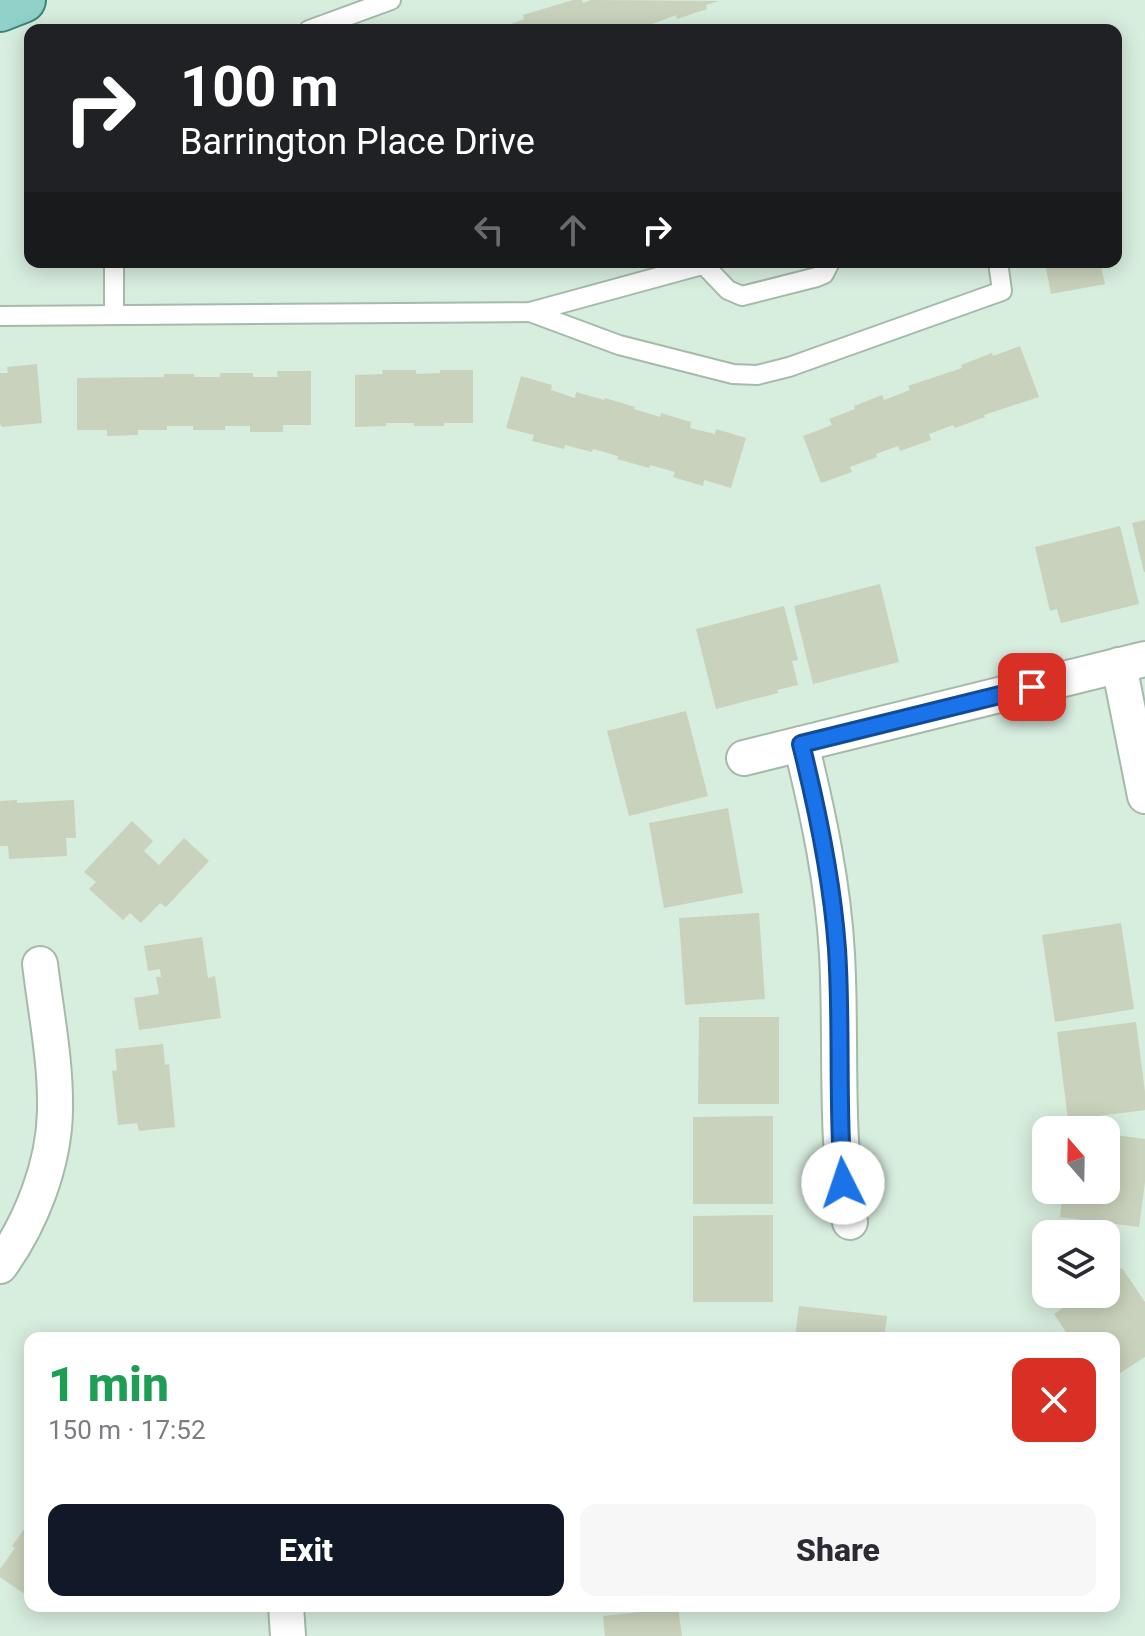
<!DOCTYPE html>
<html lang="en">
<head>
<meta charset="utf-8">
<style>
	body { margin:0; font-family:Roboto,sans-serif; background:#f7f7f7; color:#2b2b33; height:100vh; display:flex; flex-direction:column; font-size:30px; white-space:nowrap }
	* { box-sizing:border-box; margin:0 }
	p { font-size:26px; color:#7c7c81 }
	.icon { flex:none; width:44px; height:44px; fill:none; stroke:currentColor; stroke-width:2; stroke-linecap:round; stroke-linejoin:round }
	.map { position:relative; flex:1; overflow:hidden }
	.sheet { position:absolute; left:24px; top:1332px; width:1096px; height:280px; display:flex; flex-direction:column; background:#fff; border-radius:16px; box-shadow:0 4px 20px #0003 }
	.sheet>* { flex:none }
	.hud { position:absolute; left:24px; top:24px; width:1098px; height:244px; border-radius:16px; box-shadow:0 4px 20px #0003; background:#202124; color:#fff; overflow:hidden }
	.needle { width:52px; rotate:340deg }
	.fabs { position:absolute; left:1032px; top:1116px; display:grid; gap:16px }
	.fabs a { display:grid; place-items:center; width:88px; height:88px; border-radius:16px; background:#fff; box-shadow:0 4px 20px #0003; font-size:40px }
	.pin { position:absolute; display:grid; place-items:center; width:68px; height:68px; color:#fff; margin:-34px; border-radius:16px; box-shadow:0 4px 12px #0006 }
	.me { position:absolute; width:88px; margin:-44px; rotate:356deg; stroke-linejoin:round; filter:drop-shadow(0 0 6px #0008) }
	.turn { display:flex; align-items:center; gap:28px; height:168px; padding:0 24px; font-size:36px }
	.turn .icon { width:104px; height:104px; stroke-width:2.5 }
	.turn b { display:block; font-size:56px; line-height:68px }
	.lanes { display:flex; align-items:center; height:76px; padding:0 24px; background:#0003; justify-content:center; gap:40px; direction:ltr }
	.lanes .off { opacity:.35 }
	.round { display:grid; place-items:center; flex:none; width:84px; height:84px; border-radius:16px; background:#f7f7f7 }
	.overview { display:flex; align-items:center; justify-content:space-between; height:136px; padding:0 24px }
	h1 { font-size:48px; font-weight:800; line-height:60px; color:#1e9e55 }
	.cta { display:flex; gap:16px; margin-top:auto; padding:16px 24px }
	.cta a { flex:1; height:92px; border-radius:16px; background:#111827; color:#fff; font-size:32px; font-weight:800; line-height:92px; text-align:center }
	.cta a+a { background:#f7f7f7; color:#2b2b33 }
	.map>svg:first-child { display:block }
</style>
</head>
<body>
<div class="map">
<svg width="1145" height="1636" viewBox="0 0 1145 1636">
	<rect width="100%" height="100%" fill="#d7edde"/>
	<g fill="#c9d2bc">
		<path d="M573,0H582L583,3L591,0L719,1L706,5L707,9L677,19L676,15L652,24L653,28L647,30H495L524,19L523,15Z"/>
		<path d="M1048,262H1100L1105,284L1051,294L1045,263Z"/>
		<path d="M1020,346L1039,397L984,415L985,417L955,428L953,425L929,434L931,440L900,451L898,446L876,454L877,457L850,467L852,472L821,483L803,436L832,425L829,419L855,409L854,406L882,395L884,400L910,390L908,386L962,368L961,365L992,353L993,356Z"/>
		<path d="M37,364L42,423L2,427L0,424V373H8L7,367Z"/>
		<path d="M382,370H416V374L440,373V370H473V423H444V426H414V423H386V426L355,427V375L383,374Z"/>
		<path d="M277,371H311V425H283V432H250V426H225V430H193V426H167V430H138V435L107,436V430H77V378L164,377V374H194V377H220V373H253V377H278Z"/>
		<path d="M521,376L552,385L551,390L575,398L576,392L604,400L605,398L635,407L634,409L660,417L661,413L691,422L690,428L715,434L716,429L746,438L731,488L704,480L703,486L673,477L675,472L650,465L649,468L617,459L618,456L593,449L592,452L565,445L564,449L532,441L534,435L506,428Z"/>
		<path d="M1145,520V572H1144L1132,523Z"/>
		<path d="M1120,526L1139,604L1061,623L1057,609L1050,611L1035,547Z"/>
		<path d="M880,584L899,662L813,684L794,606Z"/>
		<path d="M784,606L798,660L792,661L798,685L777,690L778,693L716,709L696,629Z"/>
		<path d="M686,711L708,796L629,816L607,731Z"/>
		<path d="M17,800V803L74,800L76,838H66L67,856L9,859L8,846H0V801Z"/>
		<path d="M728,808L743,893L664,908L649,823Z"/>
		<path d="M132,821L153,841L144,851L159,865L184,838L209,861L166,907L160,903L141,923L130,913L123,920L89,889L96,882L84,872Z"/>
		<path d="M759,913L765,999L685,1005L679,918Z"/>
		<path d="M1121,923L1134,1009L1055,1022L1042,935Z"/>
		<path d="M202,937L208,978L215,976L221,1018L139,1030L134,998L159,994L156,977H161L160,969L148,971L144,946Z"/>
		<path d="M699,1017H779V1104H698Z"/>
		<path d="M1136,1022L1145,1092V1110L1068,1120L1057,1032Z"/>
		<path d="M163,1044L165,1065L169,1064L175,1127L139,1131L137,1123L118,1125L112,1071L117,1070L115,1049Z"/>
		<path d="M773,1116V1204H693V1117Z"/>
		<path d="M1106,1134L1145,1139V1182L1139,1227L1060,1217L1063,1190H1106Z"/>
		<path d="M773,1215V1302H693V1216Z"/>
		<path d="M1122,1268L1145,1302V1357L1114,1377V1338H1070L1054,1314L1083,1294H1106V1279Z"/>
		<path d="M799,1306L887,1316L884,1338H795Z"/>
		<path d="M30,1521V1590L26,1595L0,1577V1569L15,1548L12,1546Z"/>
		<path d="M678,1608L682,1636H605L603,1616Z"/>
	</g>
	<g fill="none" stroke-linecap="round" stroke-linejoin="round">
		<g stroke="#a5baab" stroke-width="22">
			<g id="service">
				<path d="M309,30L391,0"/>
				<path d="M114,262V314"/>
				<path d="M704,265L728,290L742,296L817,277L824,274L830,262"/>
				<path d="M530,312L619,345L733,374L757,375L789,367L1002,291L998,262"/>
				<path d="M0,316L530,312L713,262"/>
			</g>
		</g>
		<g stroke="#a5baab" stroke-width="38">
			<g id="minor">
				<path d="M1119,665L1145,796"/>
				<path d="M801,744C818,813 833,883 837,954C842,1044 834,1133 850,1222"/>
				<path d="M744,758L1145,659"/>
				<path d="M0,1266C31,1223 54,1165 55,1111C56,1062 46,1013 40,964"/>
				<path d="M286,1606L288,1636"/>
			</g>
		</g>
		<g stroke="#3a8379" stroke-width="48">
			<path id="primary" d="M0,9L23,0"/>
		</g>
		<use href="#service" stroke="#fff" stroke-width="18"/>
		<use href="#minor" stroke="#fff" stroke-width="34"/>
		<use href="#primary" stroke="#90d1ca" stroke-width="44"/>
	</g>
	<g fill="none" stroke-linecap="round" stroke-linejoin="round">
		<g stroke="#114b97" stroke-width="20">
			<path id="route" d="M843,1183C837,1105 842,1027 837,949C832,879 818,812 801,744L1032,687"/>
		</g>
		<use href="#route" stroke="#1a73e8" stroke-width="14"/>
	</g>
</svg>
<div class="fabs">
<a><svg class="needle" viewBox="-14 -14 28 28"><path d="M0-13l5 13h-10z" fill="#e53935"/><path d="M0 13l5-13h-10z" fill="#7c7c81"/></svg></a>
<a><svg class="icon" aria-label="layers" viewBox="0 0 24 24"><path d="M12 4l9 5-9 5-9-5zM3 14l9 5 9-5"/></svg></a>
</div>
<div class="pin" style="left:1032px;top:687px;background:#d93025"><svg class="icon" aria-label="arrive" viewBox="0 0 24 24"><path d="M6 21V4h12l-3 4 3 4H6"/></svg></div>
<svg class="me" style="left:843px;top:1183px" viewBox="-20 -20 40 40"><circle r="19" fill="#fff"/><path d="M0-13L10 11 0 6-10 11z" fill="#1a73e8"/></svg>
<div class="hud">
<div class="turn"><svg class="icon" aria-label="right" viewBox="0 0 24 24"><path d="M7 20v-9h11M14 6l5 5-5 5"/></svg><div><b>100 m</b>Barrington Place Drive</div></div>
<div class="lanes"><svg class="icon off" aria-label="left" viewBox="0 0 24 24"><path d="M17 20v-9H6M10 6l-5 5 5 5"/></svg><svg class="icon off" aria-label="ahead" viewBox="0 0 24 24"><path d="M12 20V5M6 11l6-6 6 6"/></svg><svg class="icon" aria-label="right" viewBox="0 0 24 24"><path d="M7 20v-9h11M14 6l5 5-5 5"/></svg></div>
</div>
<section class="sheet">
<div class="overview"><div><h1>1 min</h1><p>150 m · 17:52</p></div><a class="round" style="background:#d93025;color:#fff"><svg class="icon" aria-label="close" viewBox="0 0 24 24"><path d="M6 6l12 12M18 6L6 18"/></svg></a></div>
<div class="cta"><a>Exit</a><a>Share</a></div>
</section>
</div>
</body>
</html>
